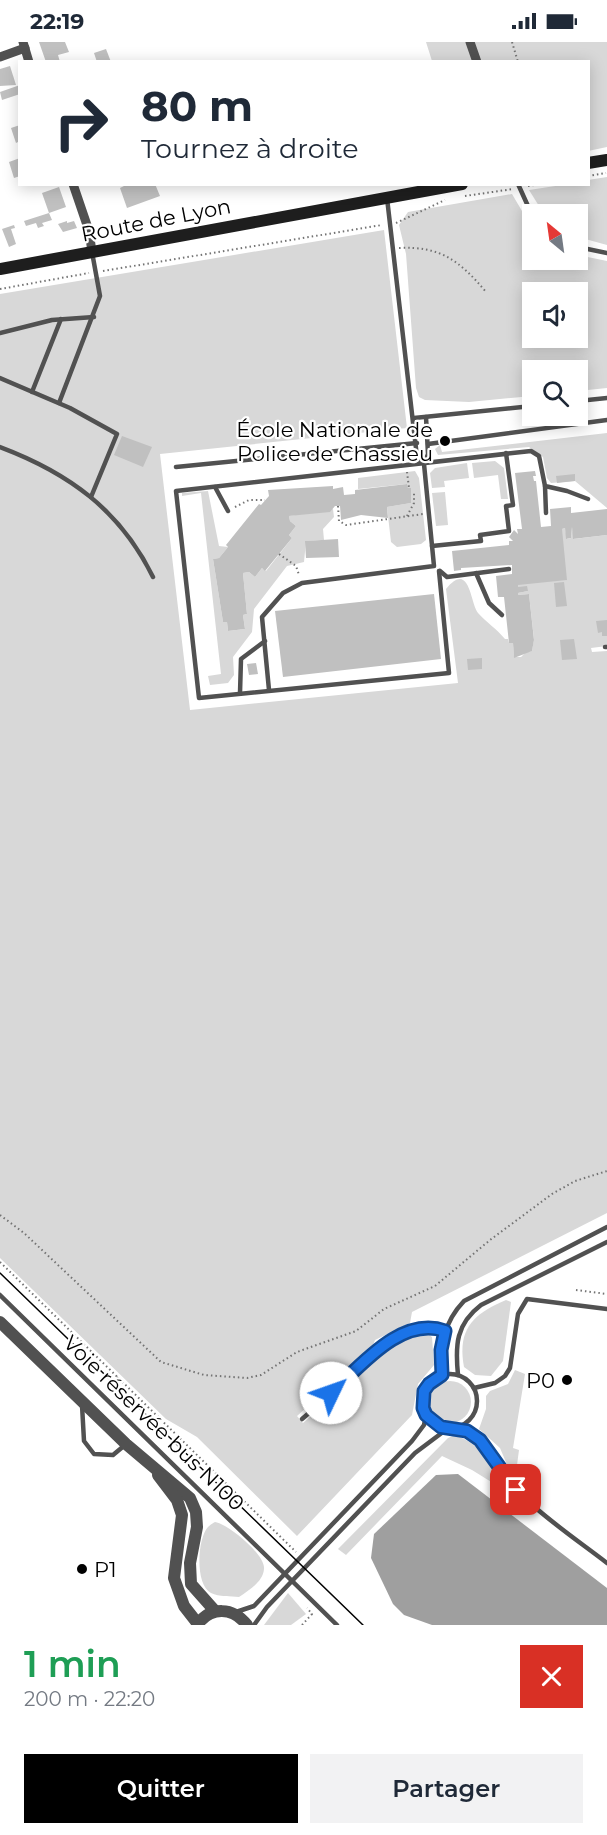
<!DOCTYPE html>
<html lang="fr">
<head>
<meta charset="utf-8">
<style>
	body { margin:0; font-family:Montserrat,sans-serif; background:#f2f2f3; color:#1f2937; height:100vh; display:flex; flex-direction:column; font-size:22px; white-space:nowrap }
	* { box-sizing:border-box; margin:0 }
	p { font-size:20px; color:#747a83 }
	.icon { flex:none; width:33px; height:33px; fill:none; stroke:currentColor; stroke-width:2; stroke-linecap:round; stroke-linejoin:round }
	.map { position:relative; height:1583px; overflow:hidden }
	.drawer { display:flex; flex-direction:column; background:#fff; flex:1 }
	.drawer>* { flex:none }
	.hud { position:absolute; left:18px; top:18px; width:572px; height:126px; border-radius:0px; box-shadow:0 3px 15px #0003; background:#fff; color:#1f2937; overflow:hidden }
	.needle { width:39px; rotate:331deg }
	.buttons { position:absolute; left:522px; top:162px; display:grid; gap:12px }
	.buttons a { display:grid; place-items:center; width:66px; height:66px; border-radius:0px; background:#fff; box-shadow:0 3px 15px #0003; font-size:30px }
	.pin { position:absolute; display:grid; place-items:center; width:51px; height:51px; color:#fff; margin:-26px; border-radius:12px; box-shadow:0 3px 9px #0006 }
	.me { position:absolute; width:66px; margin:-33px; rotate:48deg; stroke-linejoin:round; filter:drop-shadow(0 0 4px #0008) }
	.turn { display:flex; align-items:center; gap:21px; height:126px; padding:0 24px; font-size:27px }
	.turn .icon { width:78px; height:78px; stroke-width:2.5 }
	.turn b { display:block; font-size:42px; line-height:51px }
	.round { display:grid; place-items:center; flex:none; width:63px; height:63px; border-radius:0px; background:#f2f2f3 }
	.head { display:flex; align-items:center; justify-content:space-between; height:102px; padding:0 24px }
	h1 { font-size:36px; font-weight:600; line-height:45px; color:#1e9e55 }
	.primary-button { display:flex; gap:12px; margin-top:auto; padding:12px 24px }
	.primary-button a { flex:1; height:69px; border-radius:0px; background:#000; color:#fff; font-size:24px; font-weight:600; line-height:69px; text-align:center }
	.primary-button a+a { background:#f2f2f3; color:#1f2937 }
	.status { display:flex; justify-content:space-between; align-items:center; height:42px; padding:0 30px; background:#fff; direction:ltr }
	.status svg { height:16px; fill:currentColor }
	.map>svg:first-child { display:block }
</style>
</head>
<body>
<div class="status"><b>22:19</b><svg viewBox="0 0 49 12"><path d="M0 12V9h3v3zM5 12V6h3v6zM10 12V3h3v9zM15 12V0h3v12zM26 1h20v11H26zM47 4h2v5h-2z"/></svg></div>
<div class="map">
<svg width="607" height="1583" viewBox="0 0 607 1583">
	<rect width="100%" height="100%" fill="#fff"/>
	<g fill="#d8d8d8" fill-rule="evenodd">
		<path d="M426,0H607V105L588,109V20L432,19Z"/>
		<path d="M607,135V203L578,195V172H544L529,148L562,143L588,142V138Z"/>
		<path d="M512,152L532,186V218H578V213L607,219V346L578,349V328H532V354L469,360L425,358L419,355L416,346L406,212L399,183L408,170ZM532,250H578V296H532Z"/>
		<path d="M384,188L407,386L160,412L190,668L458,641L446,547C470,518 470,561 478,571C486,580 497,587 505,597H508L509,601H513L514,615H521L526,610L532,609L534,597L529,552L518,553V551L528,549L518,545V543L562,487L565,486L567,497L571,496L572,485L574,497L607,493V604L591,606L592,610L607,609V1171L412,1270L410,1281L375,1298L372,1306L297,1374L303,1381C337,1352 382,1300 425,1290L432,1295L434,1323L418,1342L412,1373L297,1494L197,1395L166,1377L0,1216V252Z"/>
		<path d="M607,391V466L575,439L551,441L547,436L543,415L529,405L438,413L435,407L440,403L442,410Z"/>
		<path d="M495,419L504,426L508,457H501L498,433L474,436L472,421Z"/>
		<path d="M467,421L469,436L444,439L445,445L432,446L430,431L435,426Z"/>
		<path d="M415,429L419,436L426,498L421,502L397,505L391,500L387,465L411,461V446H408L407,442L358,447V436Z"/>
		<path d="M208,449L219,504L228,505L219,516L213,517L223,580H227L228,589L245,587L243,573L247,572L243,531L249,530L255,535L262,526L266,529L292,496L289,493L296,484L290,479L289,474L333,467L334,475L323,487L324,498L306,499L304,520L287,524L254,567L252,590L233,615L234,633L228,641L210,643L208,634L221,632L201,451L182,454V451Z"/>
		<path d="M445,450L448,483L436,484L432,451Z"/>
		<path d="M506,1258L511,1260L503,1319L491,1334L475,1333L464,1325C457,1287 473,1272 506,1258Z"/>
		<path d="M515,1328L525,1332L513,1406L519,1408L517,1423L508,1425L500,1406L479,1387L486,1367V1354L490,1349L508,1342Z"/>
		<circle cx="450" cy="1360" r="21"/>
		<path d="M455,1393C481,1403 492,1420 504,1444L501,1446L472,1428L442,1414L346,1513L338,1507L448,1396Z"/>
		<path d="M215,1480C228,1482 266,1513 264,1527C263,1540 249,1548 239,1555C231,1554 219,1555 211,1551C195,1543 197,1497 208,1485C210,1483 213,1481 215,1480Z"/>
		<path d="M288,1551L306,1572L291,1583H264Z"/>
	</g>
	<path fill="#9f9f9f" d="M458,1432L607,1546V1583H432L404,1573L393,1562L371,1516L374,1492L436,1433Z"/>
	<g fill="#c0c0c0">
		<path d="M39,0H65L69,10L58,13L60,20H46Z"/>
		<path d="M106,7L111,20H97L94,11Z"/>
		<path d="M10,24L16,43L0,44V27Z"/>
		<path d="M20,43V52L2,58L0,50Z"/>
		<path d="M20,83V99L16,101L11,86Z"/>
		<path d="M20,116V134L14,136L9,120Z"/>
		<path d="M128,142H155L160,154L127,166L120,146Z"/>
		<path d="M59,145L66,165L49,171L42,151Z"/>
		<path d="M49,171L52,178L42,181L44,184L38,186L36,181L26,184L24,179Z"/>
		<path d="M67,179V181L74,179L77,186L63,190L58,182Z"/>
		<path d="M14,183L15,186L11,187L16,202L9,205L2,187Z"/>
		<path d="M122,394L152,405L143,425L114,413Z"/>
		<path d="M535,429L536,434H533L534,439H536L541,485L551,484L550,467L571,465V471L607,467V493L573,497L572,485L571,496L566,497L565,486L562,487L567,538L518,543V545L527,544L528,549L518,551V553L529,552L534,598L532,609L514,616L513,601H509L504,555H498L496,534L512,532V523L461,526V528L454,529L452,509L509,503V499H513L509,495L514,488L518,492L517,487H522L515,431Z"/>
		<path d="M575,432V439L557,441L556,434Z"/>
		<path d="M407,442L408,446H411V461L387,465L388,476L361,473L341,478L340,464H335L330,470L289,474L290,479L296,484L289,493L292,496L265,529L262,526L255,535L249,530L243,531L247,572L243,573L245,587L228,589L227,580H223L213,517L219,516L228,505L226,503L259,462L261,463L269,454L268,448L333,444V447L343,445L344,453L355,452V448Z"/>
		<path d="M338,497L339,515L306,516L305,499Z"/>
		<path d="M564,540L567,564L556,565L554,541Z"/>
		<path d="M434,552L441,617L283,635L275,569Z"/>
		<path d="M607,578V594H602V590L598,591L596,579Z"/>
		<path d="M574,597L577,617L562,618L560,598Z"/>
		<path d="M482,616V627L468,628L467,617Z"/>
		<path d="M256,621L258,632L249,633L247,622Z"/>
	</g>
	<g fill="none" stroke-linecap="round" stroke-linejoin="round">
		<g stroke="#737373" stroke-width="2" stroke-dasharray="1.5 3" stroke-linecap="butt">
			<path d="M512,0L518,20"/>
			<path d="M588,134L606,131"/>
			<path d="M528,144L539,142"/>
			<path d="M465,154L513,147"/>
			<path d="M396,181L445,158"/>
			<path d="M399,206C441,204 460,219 486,250"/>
			<path d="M103,229L382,183"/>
			<path d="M0,247L89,231"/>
			<path d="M407,430L409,446"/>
			<path d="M338,464L339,479L346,483L423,472"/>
			<path d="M235,465L249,458H265"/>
			<path d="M407,474L414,461V449"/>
			<path d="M279,512L296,524L299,533"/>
			<path d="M0,1173L24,1191L161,1320L204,1333L247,1336L261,1333L297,1310L356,1289L384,1267L435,1244L490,1198L552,1152L575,1139L607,1129"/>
			<path d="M0,1220L296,1510"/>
			<path d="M576,1248L607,1252"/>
			<path d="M108,1346L118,1335"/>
			<path d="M302,1583L312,1572L307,1566"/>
		</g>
		<g stroke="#515151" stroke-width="4.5">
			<path d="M518,142L532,173"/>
			<path d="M387,156L417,415L424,422"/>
			<path d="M578,205L607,211"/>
			<path d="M0,291L52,278L94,275"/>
			<path d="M0,336L70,366L117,392L91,455"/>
			<path d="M32,350L61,277"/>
			<path d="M578,359L607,356"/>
			<path d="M59,361L100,254L92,210"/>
			<path d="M414,376L532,364"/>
			<path d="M428,402L607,378"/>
			<path d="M0,405C69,431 120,468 153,535"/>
			<path d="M176,425L417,401"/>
			<path d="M545,444L546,471"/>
			<path d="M215,445L228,469"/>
			<path d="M432,504L481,499L480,493L509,489L506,464L513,463L506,411"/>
			<path d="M439,529L449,631L199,656L176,449L531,409L539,414L545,444L567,449L588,457"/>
			<path d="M440,529L447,535L509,527"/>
			<path d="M476,531L489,561L502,573"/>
			<path d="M605,605H607"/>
			<path d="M269,648L262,575L283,551L302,541L434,524L424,422L428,412L426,375"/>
			<path d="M240,651L241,617L265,599"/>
			<path d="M0,1253L337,1583"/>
			<circle cx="450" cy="1359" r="27"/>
			<path d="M442,1333C440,1304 443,1281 464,1259L607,1185"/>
			<path d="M458,1333C455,1303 456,1282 481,1263L607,1200"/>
			<path d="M474,1346L495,1341L505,1334L510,1326L518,1272L527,1257L607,1267"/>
			<path d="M82,1363L84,1399L94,1412L113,1413L125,1403"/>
			<path d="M302,1377L397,1295L424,1285L445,1289"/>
			<path d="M455,1386C493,1395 502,1436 529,1460C553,1482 581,1501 607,1521"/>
			<path d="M236,1570L254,1564L412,1399L424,1383L426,1373"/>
			<path d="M254,1583L267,1565L415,1411L447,1387"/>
		</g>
		<g stroke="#515151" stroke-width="9">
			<path d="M23,0L29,20"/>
			<path d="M470,0L477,20"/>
			<path d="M0,15L25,6"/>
			<path d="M73,142L89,189L92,210"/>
		</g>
		<g stroke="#515151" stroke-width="12">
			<path d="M0,1280L126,1402L190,1456L196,1470L197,1485L190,1521L191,1542L215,1569"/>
			<path d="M158,1433L177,1458L182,1473L174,1536L184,1564L198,1582"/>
			<path d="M197,1583C211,1564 233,1565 247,1583"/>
		</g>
		<g stroke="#1e1e1e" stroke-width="12">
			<path d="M588,121L607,118"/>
			<path d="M0,227L462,142"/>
		</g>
		<path stroke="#000" stroke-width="1.5" d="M0,1231L363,1583"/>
	</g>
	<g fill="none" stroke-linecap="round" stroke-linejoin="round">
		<g stroke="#114b97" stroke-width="15">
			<path id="route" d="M331,1351C360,1325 401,1273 445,1289L441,1308L442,1333L429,1342L424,1349L423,1366L426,1373L441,1385L467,1389L480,1398L516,1448"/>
		</g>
		<use href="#route" stroke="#1a73e8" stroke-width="10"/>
	</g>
	<g fill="#000" stroke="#fff" stroke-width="2">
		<circle cx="445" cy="399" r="6"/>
		<circle cx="567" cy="1338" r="6"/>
		<circle cx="82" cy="1527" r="6"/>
	</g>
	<g text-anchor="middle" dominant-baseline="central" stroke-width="4.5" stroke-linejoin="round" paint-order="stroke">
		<g font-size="21" fill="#000" stroke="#fff">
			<text transform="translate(156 178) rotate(-11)">Route de Lyon</text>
			<text transform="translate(154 1381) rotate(44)">Voie réservée bus N100</text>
		</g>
		<g font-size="21" fill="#000" stroke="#fff" text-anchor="end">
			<text x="433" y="387">École Nationale de<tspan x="433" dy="24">Police de Chassieu</tspan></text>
			<text x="555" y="1338">P0</text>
			<text x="94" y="1527" text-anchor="start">P1</text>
		</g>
	</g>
</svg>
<div class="buttons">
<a><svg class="needle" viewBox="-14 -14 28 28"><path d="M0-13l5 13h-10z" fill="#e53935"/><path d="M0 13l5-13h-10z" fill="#747a83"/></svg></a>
<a><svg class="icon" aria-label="sound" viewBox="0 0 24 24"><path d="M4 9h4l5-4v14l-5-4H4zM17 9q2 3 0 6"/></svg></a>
<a><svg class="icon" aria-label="search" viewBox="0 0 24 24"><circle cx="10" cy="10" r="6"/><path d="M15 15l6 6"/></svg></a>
</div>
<div class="pin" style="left:516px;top:1448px;background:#d93025"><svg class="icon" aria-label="arrive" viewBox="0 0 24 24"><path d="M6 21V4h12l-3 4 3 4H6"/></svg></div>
<svg class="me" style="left:331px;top:1351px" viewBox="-20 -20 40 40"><circle r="19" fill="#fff"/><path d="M0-13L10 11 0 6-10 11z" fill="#1a73e8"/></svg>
<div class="hud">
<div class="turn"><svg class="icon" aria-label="right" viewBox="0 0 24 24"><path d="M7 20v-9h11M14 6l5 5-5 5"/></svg><div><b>80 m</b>Tournez à droite</div></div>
</div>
</div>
<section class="drawer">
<div class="head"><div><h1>1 min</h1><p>200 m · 22:20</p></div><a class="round" style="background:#d93025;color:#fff"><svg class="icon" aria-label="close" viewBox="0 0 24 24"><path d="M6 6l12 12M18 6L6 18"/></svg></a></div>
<div class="primary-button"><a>Quitter</a><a>Partager</a></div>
</section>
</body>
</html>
